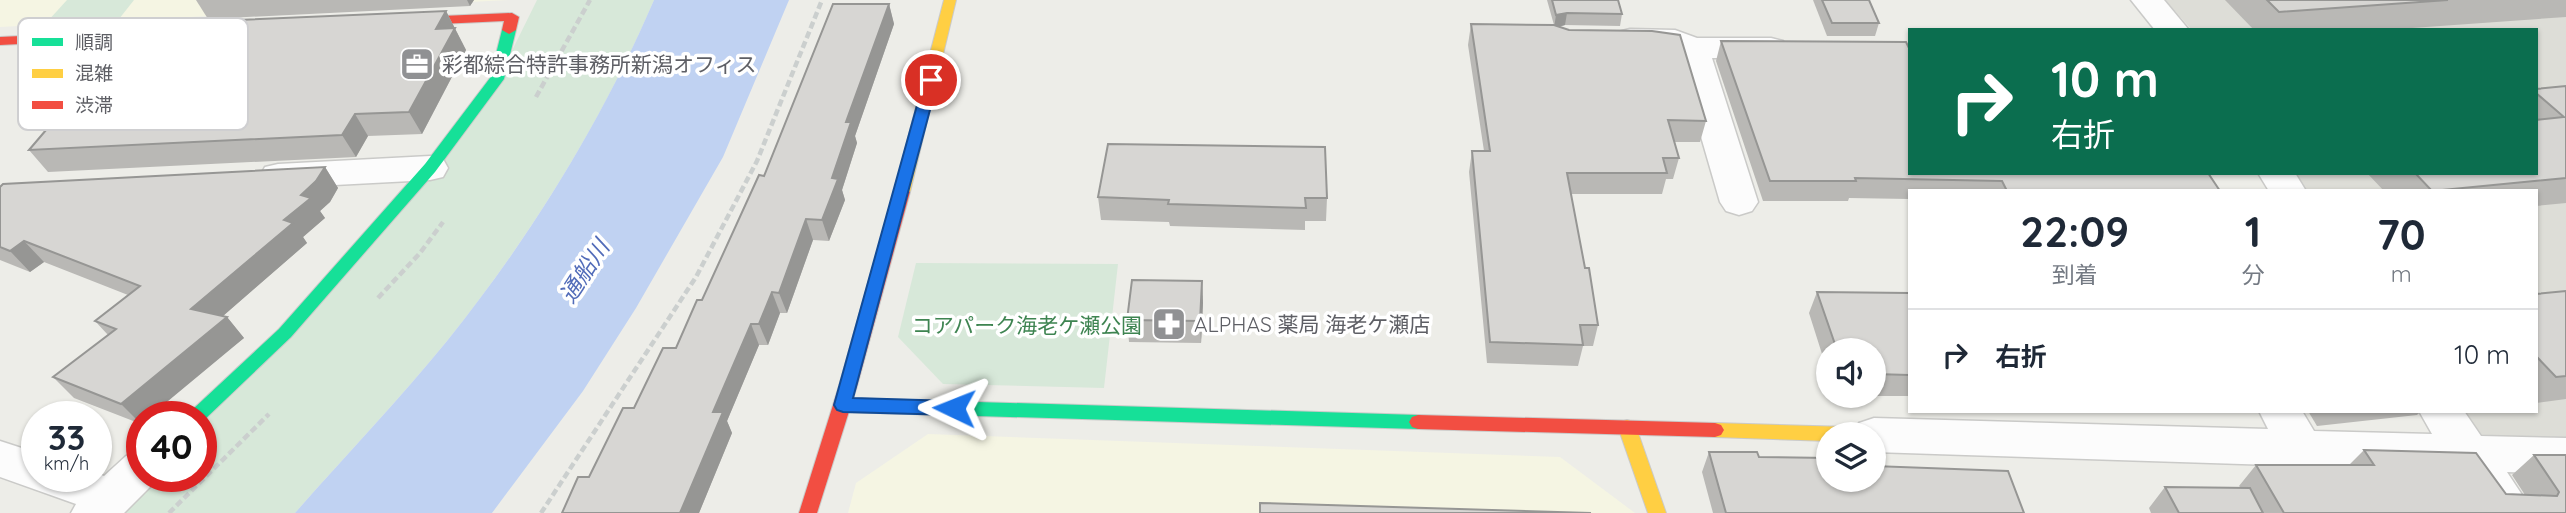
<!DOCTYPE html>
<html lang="ja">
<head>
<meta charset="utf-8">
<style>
	body { margin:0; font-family:Quicksand,"Noto Sans JP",sans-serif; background:#f2f2f3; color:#1f2937; height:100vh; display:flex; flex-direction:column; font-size:26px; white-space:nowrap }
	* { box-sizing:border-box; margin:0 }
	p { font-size:23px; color:#747a83 }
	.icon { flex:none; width:38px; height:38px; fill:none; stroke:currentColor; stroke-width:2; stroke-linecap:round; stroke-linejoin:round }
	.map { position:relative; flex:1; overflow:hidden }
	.sheet { position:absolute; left:1908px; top:189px; width:630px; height:224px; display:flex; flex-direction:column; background:#fff; border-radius:0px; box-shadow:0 2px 5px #0004 }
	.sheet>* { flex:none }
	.banner { position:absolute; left:1908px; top:28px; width:630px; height:147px; border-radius:0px; box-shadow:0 2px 5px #0004; background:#0b6e4f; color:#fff; overflow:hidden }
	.buttons { position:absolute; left:1816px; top:338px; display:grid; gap:14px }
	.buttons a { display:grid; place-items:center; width:70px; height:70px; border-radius:50%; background:#fff; box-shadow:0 2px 5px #0004; font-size:35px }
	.speed { position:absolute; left:21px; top:401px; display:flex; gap:14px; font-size:35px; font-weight:700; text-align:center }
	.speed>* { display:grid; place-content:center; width:91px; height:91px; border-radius:50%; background:#fff; box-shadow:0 2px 5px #0004; line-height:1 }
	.speed small { font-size:18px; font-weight:400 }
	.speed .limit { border:10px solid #d22; background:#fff; color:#111 }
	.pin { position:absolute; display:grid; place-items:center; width:60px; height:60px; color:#fff; margin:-30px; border:4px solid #fff; border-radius:50%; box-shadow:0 2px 7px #0007 }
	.me { position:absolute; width:77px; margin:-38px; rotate:272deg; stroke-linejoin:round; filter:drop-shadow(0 0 5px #0008) }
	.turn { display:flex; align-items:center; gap:24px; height:147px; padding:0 28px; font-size:32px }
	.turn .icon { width:91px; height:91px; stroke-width:2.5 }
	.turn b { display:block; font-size:49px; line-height:60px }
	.eta { display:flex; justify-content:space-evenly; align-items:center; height:119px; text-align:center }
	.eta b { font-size:42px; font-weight:700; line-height:49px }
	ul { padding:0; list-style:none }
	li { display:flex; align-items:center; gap:21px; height:91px; padding:0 28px; border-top:2px solid #e0e1e3 }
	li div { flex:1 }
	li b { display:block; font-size:26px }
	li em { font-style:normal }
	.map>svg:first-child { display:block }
</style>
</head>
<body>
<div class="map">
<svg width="2566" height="513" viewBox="0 0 2566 513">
	<rect width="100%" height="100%" fill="#edede8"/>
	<g fill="#f5f5e3">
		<path d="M0,0H508L0,27Z"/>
		<path d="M928,434L1560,457L1635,513H848L856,483Z"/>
	</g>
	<path fill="#ddddd7" d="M2165,0H2566V443L2478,442L2457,411H2536V191H2304L2292,173H2536V30H2192Z"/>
	<g fill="#d7e8d9">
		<path d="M67,0H134L119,19L47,22Z"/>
		<path d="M537,0H654C603,120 529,239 447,341C399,400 345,456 295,513H96L142,476H201V416H198L286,333L498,79Z"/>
		<path d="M916,263L1118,264L1104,388L943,384L898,337Z"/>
	</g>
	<path fill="#c0d2f2" d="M654,0H789L723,157L636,308L583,391L492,513H295C345,456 399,400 447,341C530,238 602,121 654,0Z"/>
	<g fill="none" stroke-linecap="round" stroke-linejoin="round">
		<g stroke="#cacac8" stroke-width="3">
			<g id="street">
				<path d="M2131,0H2164L2189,30H2155Z"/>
				<path d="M1630,29L1675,30L1697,38H1771L1783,41L1787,48L1783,55L1771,58H1712L1758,202L1752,211L1739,215L1726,211L1720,202L1677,54L1669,50L1618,46L1614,39L1618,32Z"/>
				<path d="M430,156L443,159L448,168L443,177L430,180L278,188L265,185L260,176L265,167L278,164Z"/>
				<path d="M2258,173H2295L2306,191H2269Z"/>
				<path d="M2259,411H2302L2314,431L2432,434L2419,411H2464L2481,436L2566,438V474L2507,472L2534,513H2486L2457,471L1874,452V434H1853L1859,423L1874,418L2268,429Z"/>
				<path d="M0,441L37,453V476H96V473L104,476L126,456L142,451V476H161L124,513H71L76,504L0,477Z"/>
			</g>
		</g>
		<g stroke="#cacac9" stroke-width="2">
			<g id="fast">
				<path d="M509,26L516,30L504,79L435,172L291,337L203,421L201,422V416H189L191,411L279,329L425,164L490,78L502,30Z"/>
				<path d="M843,398L1418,415L1424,417L1427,422L1424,427L1418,429L843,412L837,410L834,405L837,400Z"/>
			</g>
		</g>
		<g stroke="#cacac9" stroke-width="2">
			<g id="slow">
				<path d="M944,0H956L910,192L902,197L894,192Z"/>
				<path d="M1627,420L1633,422L1636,427L1666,513H1648L1618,427L1621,422Z"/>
				<path d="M1715,423L1848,427L1854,429L1857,434H1829V441L1715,437L1709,435L1706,430L1709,425Z"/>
			</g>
		</g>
		<g stroke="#cacac9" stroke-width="2">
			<g id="jam">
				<path d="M512,13L519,17L516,30L509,34L502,30L504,21L397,26L390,22L397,18Z"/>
				<path d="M208,27L213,28V34L0,45V37Z"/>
				<path d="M902,187L910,192L857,386L817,513H799L839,386L894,192Z"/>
				<path d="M1418,415L1715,423L1721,425L1724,430L1721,435L1715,437L1418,429L1412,427L1409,422L1412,417Z"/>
			</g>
		</g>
		<g stroke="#cbcfce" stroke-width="4.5" stroke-dasharray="7 3.5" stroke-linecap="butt">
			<path d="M536,97L590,0"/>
			<path d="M378,298L420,253L443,222"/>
			<path d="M169,513L269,414"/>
			<path d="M541,513L696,277L757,161L822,0"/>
		</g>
		<use href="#street" fill="#fcfcfc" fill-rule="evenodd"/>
		<use href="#fast" fill="#16e098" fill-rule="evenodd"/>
		<use href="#slow" fill="#ffcf43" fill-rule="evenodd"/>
		<use href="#jam" fill="#f24e42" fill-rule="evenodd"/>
	</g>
	<g fill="#b9b8b5">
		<path d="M196,0H474L470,6L208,19Z"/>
		<path d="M1547,0H1618L1622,14L1620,26L1565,25L1559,27L1706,121L1700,142H1674L1679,158L1673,179H1666L1662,194H1571L1585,268L1598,325L1593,346H1583L1578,366L1487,363L1469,172L1472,151H1484L1468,45L1471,24L1554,25Z"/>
		<path d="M1813,0H1869L1879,23L1875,36H1827Z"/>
		<path d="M2225,0H2566V17L2384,30H2254Z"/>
		<path d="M889,4L894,24L855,136L857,143L842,190L845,200L829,241L813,240L787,313H780L768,345H759L727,421L732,433L699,513H562L589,477L634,408L676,348L702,300L764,176Z"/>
		<path d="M446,11L466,50L422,134L368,136L356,157L48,172L29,150L94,95Z"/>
		<path d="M1721,41L1909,48L2220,191H1909V199L1849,198L1848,201H1763L1716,61Z"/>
		<path d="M2566,86V203L2536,206V191H2384L2367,173H2536V89Z"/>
		<path d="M325,167L338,188L330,202L320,211L325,218L303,237L307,243L223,316L227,317L244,338L142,416L141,424L74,398L53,377L108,335L95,321L128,295L44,262L30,272L0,260V187Z"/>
		<path d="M1098,197L1327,198L1326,221H1305V230L1170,226L1169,222L1101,220Z"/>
		<path d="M1202,281L1203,303L1201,343L1129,342L1127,320Z"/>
		<path d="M2566,291V399L2536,403V294Z"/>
		<path d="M1817,292L1909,293V396H1863H1874V350H1829V376L1809,313Z"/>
		<path d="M2308,411H2421L2417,415L2317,426Z"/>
		<path d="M2364,450L2506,494L2525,495L2512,475L2534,455H2566V513H2151L2149,508L2165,487L2241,488L2239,486L2256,465H2349Z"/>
		<path d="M1709,452L1759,457L1829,480L2024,513H1713L1702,472Z"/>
	</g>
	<g fill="#969694">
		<path d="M467,0H474L470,6Z"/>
		<path d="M889,4L894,24L855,136L857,143L842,190L845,200L829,241L822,220L846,122Z"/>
		<path d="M446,11L466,50L422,134L409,112L436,29Z"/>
		<path d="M1567,13L1565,25L1554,28L1556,15Z"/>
		<path d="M355,114L368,136L356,157L342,135Z"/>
		<path d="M325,167L338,188L330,202L320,211L325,218L303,237L307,243L208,329L191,309L284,220L301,195Z"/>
		<path d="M806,219L813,240L787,313L779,293Z"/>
		<path d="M24,241L44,262L30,272L10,251Z"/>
		<path d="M1202,281L1203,303L1201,343L1200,321Z"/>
		<path d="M772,292L780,313L768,345L759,324Z"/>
		<path d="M227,317L244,338L150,416H142L141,424L121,404Z"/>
		<path d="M751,324L759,345L727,421L732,433L699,513H680L713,412Z"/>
	</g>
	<g fill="#d7d6d3" stroke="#969694" stroke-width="2">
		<path d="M1552,0H1618L1622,14L1567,13L1556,15Z"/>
		<path d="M1822,0H1869L1879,23H1832Z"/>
		<path d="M2267,0H2448L2279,12Z"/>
		<path d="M833,4H889L846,122H851L832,178L838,179L822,220L806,219L779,293L772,292L759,324H751L713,412H723L680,513H562L578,477H589L623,408H634L663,348H676L697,300H702L759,175L764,176Z"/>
		<path d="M446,11L436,29L455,28L409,112L355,114L342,135L29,150L75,96L94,95L167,23Z"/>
		<path d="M1471,24L1554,25L1569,30L1652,31L1680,35L1706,121L1668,120L1679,158H1663L1667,173H1567L1585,268H1589L1598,325H1580L1583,345L1490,342L1472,151H1490Z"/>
		<path d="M1721,41L1906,42L1909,48V173H2208L2220,191H2007L2002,181L1855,178L1856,181H1770Z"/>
		<path d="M2566,86V178L2432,191L2415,173H2536V120L2564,117L2536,93V89Z"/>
		<path d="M1108,144L1325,147L1327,198H1305L1306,208L1168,204L1169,200L1098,197Z"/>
		<path d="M325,167L316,181L301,195L311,198L284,220L293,223L191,309L227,317L121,404L53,377L116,329L95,321L140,286L24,241L10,251L0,247V187L3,184Z"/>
		<path d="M1132,280L1202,281L1200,321L1127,320Z"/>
		<path d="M2566,291V376L2556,377L2536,356V294Z"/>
		<path d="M1817,292L1909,293V375L1874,374V350H1837Z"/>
		<path d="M2364,450L2476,453L2506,494L2557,496L2559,492L2534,455H2566V513H2284L2256,465H2374Z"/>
		<path d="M1709,452H1757L1759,457L1829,458V480H1874V466L2008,471L2024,513H1726Z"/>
		<path d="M2165,487L2250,488L2263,513H2179Z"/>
		<path d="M1260,503L1591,513H1260Z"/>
	</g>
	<path fill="#1a73e8" stroke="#114b97" stroke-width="2" d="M931,75L938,80L853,398L954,401L960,403L962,408L960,413L954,415L843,412L837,410L834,405L924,80Z"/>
	<defs>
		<g id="office-square" transform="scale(1.75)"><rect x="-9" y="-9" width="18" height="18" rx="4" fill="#909193" stroke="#fff"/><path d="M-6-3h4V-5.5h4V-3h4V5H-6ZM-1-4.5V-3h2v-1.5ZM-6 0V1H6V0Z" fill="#fff"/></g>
		<g id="pharmacy-square" transform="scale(1.75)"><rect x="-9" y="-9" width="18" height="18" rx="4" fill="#909193" stroke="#fff"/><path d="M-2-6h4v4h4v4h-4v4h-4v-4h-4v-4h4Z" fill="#fff"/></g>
	</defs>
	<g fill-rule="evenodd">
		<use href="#office-square" x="417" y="64"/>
		<use href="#pharmacy-square" x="1169" y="324"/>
	</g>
	<g text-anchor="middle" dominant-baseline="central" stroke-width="7" stroke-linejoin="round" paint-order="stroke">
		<g font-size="21" fill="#5e5f65" stroke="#fff" text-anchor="start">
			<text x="442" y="64">彩都綜合特許事務所新潟オフィス</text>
			<text x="1194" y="324">ALPHAS 薬局 海老ケ瀬店</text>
		</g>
		<g font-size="21" fill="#3e8451" stroke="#fff">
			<text x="1027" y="325">コアパーク海老ケ瀬公園</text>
		</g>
		<g font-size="23" font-style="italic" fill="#526cb9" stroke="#fff">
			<text transform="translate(584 271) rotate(-57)">通船川</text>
		</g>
	</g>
	<rect x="18" y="18" width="230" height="112" rx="10" fill="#fff" stroke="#cfcfd1" stroke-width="2"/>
	<rect x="32" y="38" width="31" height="8" fill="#16e098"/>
	<rect x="32" y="69" width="31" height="9" fill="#ffcf43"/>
	<rect x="32" y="101" width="31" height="8" fill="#f24e42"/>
	<g font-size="19" fill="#5e5f65">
		<text x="75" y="49">順調</text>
		<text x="75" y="80">混雑</text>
		<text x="75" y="112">渋滞</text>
	</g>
</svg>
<div class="buttons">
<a><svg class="icon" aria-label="sound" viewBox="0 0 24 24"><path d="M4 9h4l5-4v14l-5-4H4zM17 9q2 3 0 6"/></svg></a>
<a><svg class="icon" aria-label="layers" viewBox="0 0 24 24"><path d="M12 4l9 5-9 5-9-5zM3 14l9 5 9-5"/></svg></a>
</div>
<div class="speed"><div>33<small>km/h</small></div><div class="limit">40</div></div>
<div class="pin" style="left:931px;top:80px;background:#d93025"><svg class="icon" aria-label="arrive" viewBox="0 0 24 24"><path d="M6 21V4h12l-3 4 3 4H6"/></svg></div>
<svg class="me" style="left:954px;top:408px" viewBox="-20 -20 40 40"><path d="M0-17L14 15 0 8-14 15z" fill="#1a73e8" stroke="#fff" stroke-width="4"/></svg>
<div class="banner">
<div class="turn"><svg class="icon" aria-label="right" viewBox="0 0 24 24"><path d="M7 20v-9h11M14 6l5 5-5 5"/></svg><div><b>10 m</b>右折</div></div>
</div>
<section class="sheet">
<div class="eta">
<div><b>22:09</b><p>到着</p></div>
<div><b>1</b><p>分</p></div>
<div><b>70</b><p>m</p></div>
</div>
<ul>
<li><svg class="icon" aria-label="right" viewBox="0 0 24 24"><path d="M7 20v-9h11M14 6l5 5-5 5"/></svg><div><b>右折</b></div><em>10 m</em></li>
</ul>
</section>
</div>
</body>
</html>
